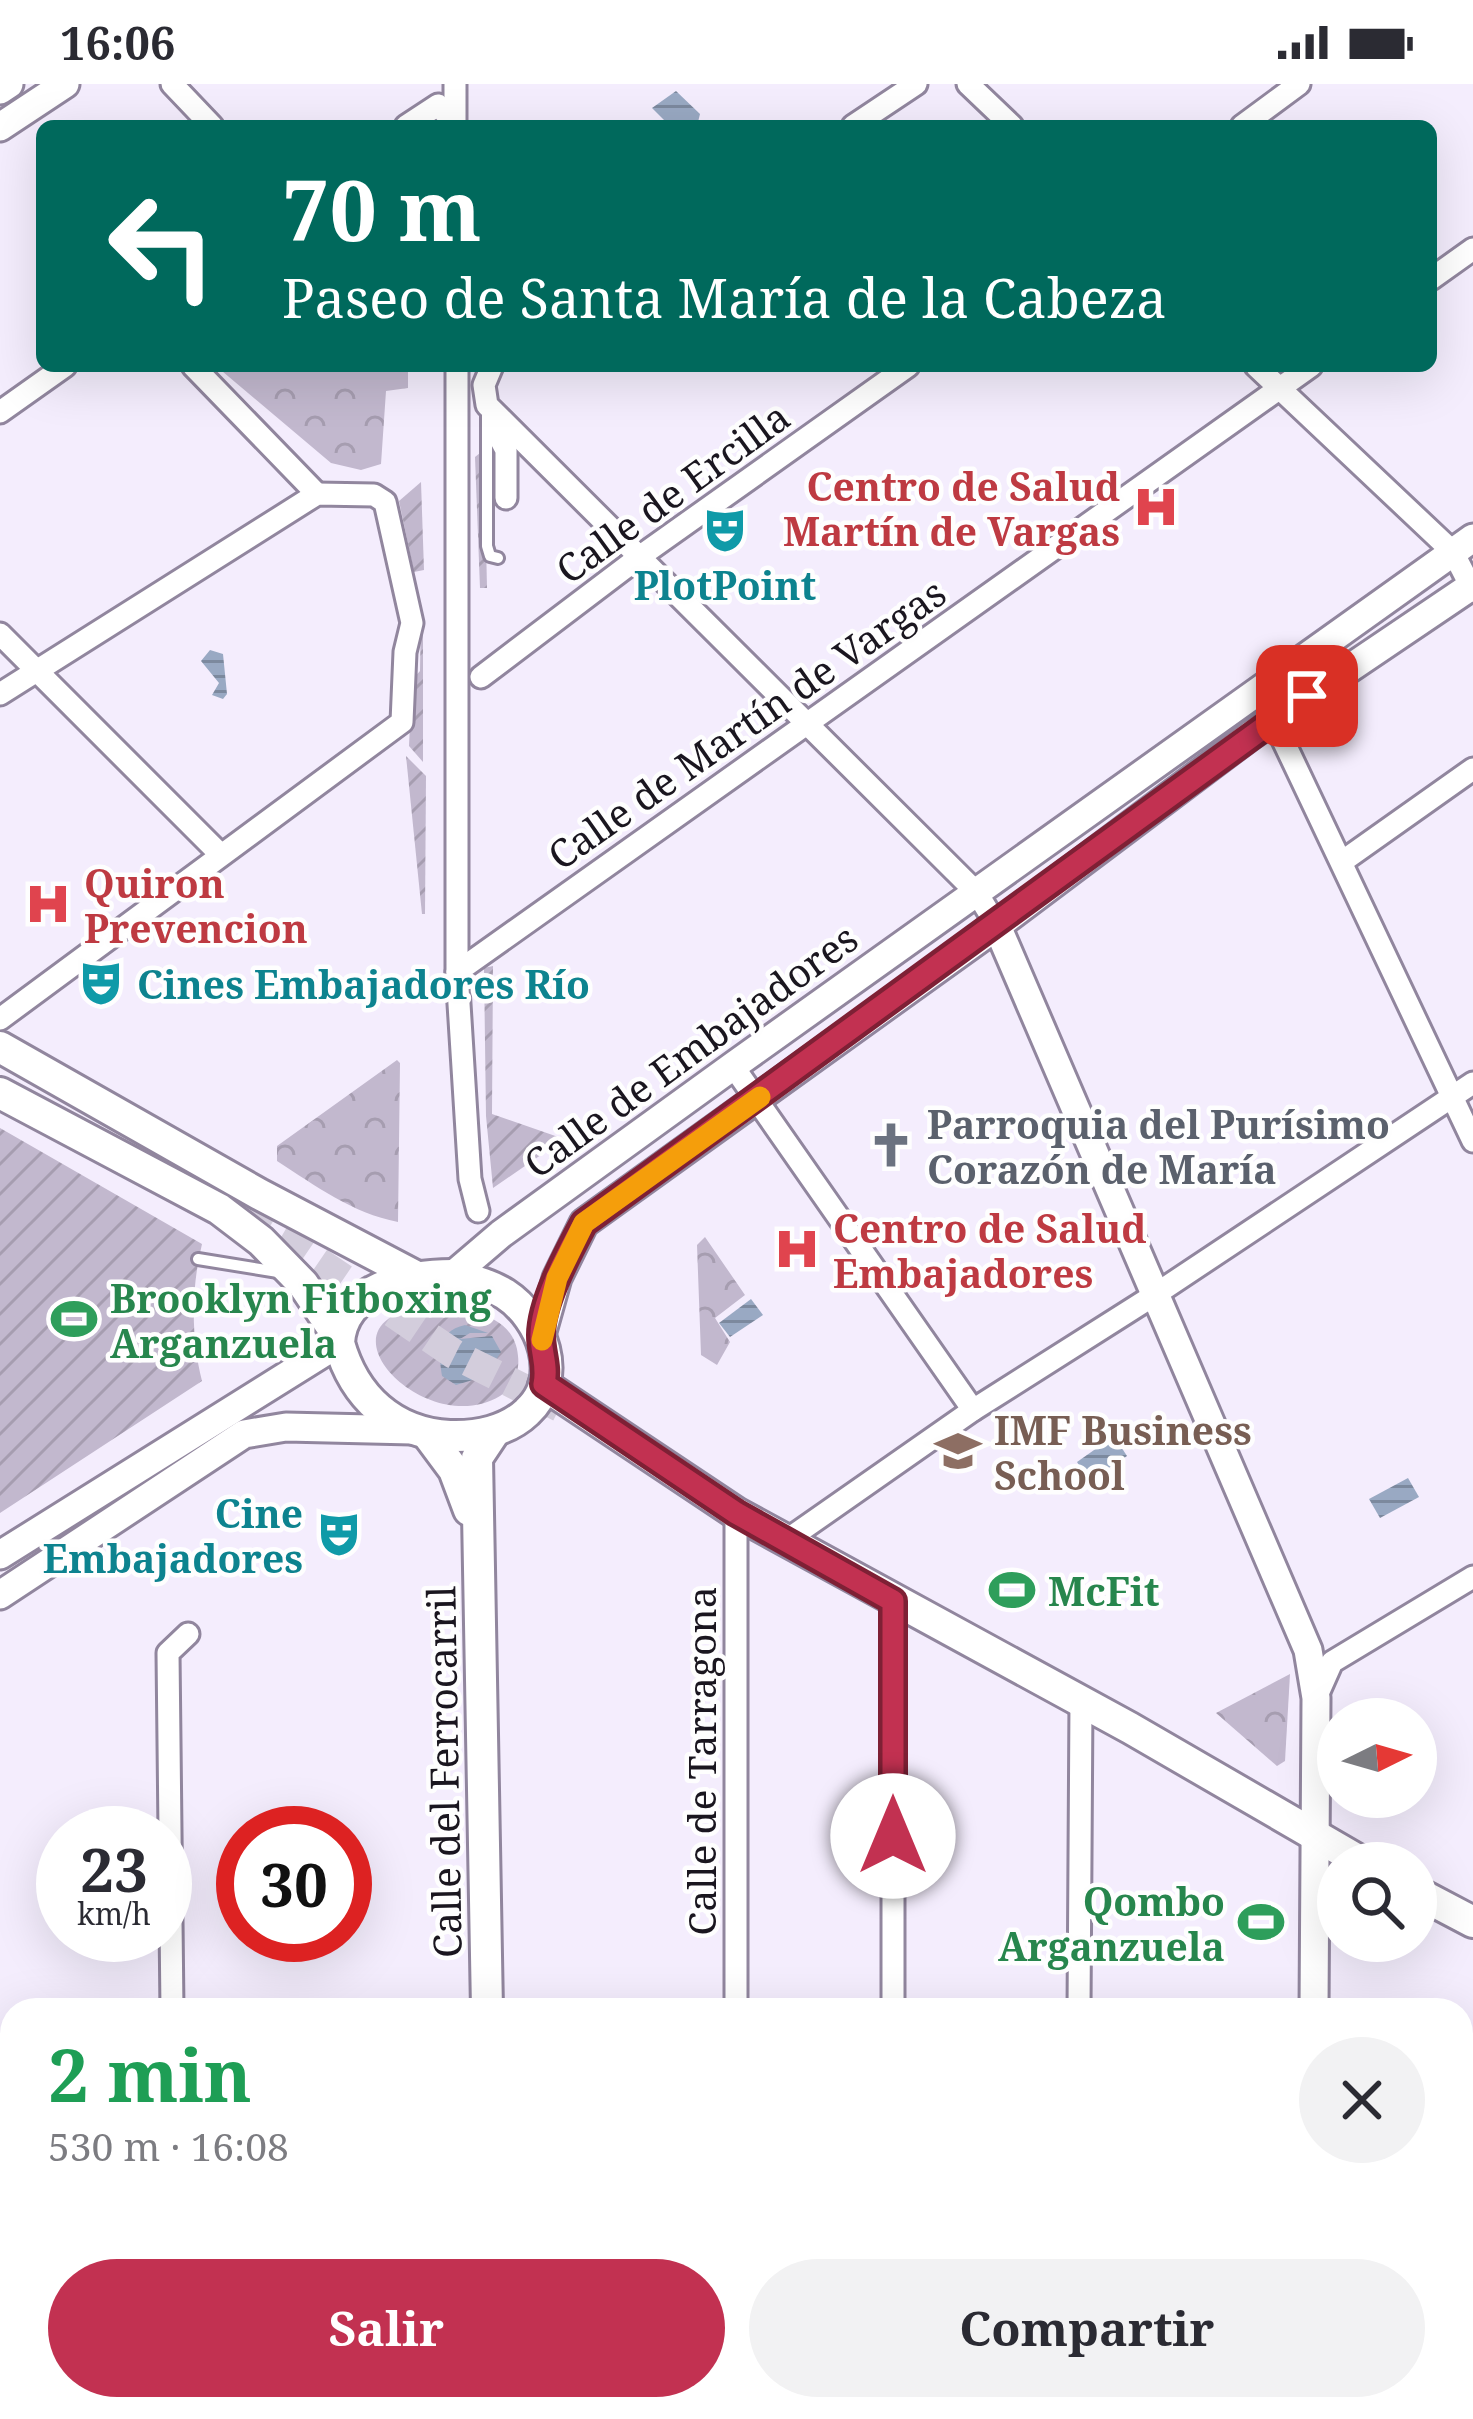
<!DOCTYPE html>
<html lang="es">
<head>
<meta charset="utf-8">
<style>
	body { margin:0; font-family:"Noto Serif",serif; background:#f2f2f3; color:#2b2b33; height:100vh; display:flex; flex-direction:column; font-size:45px; white-space:nowrap }
	* { box-sizing:border-box; margin:0 }
	p { font-size:39px; color:#7c7c81 }
	.icon { flex:none; width:66px; height:66px; fill:none; stroke:currentColor; stroke-width:2; stroke-linecap:round; stroke-linejoin:round }
	.map { position:relative; flex:1; overflow:hidden }
	.details { position:absolute; left:0px; top:1914px; width:1473px; height:423px; display:flex; flex-direction:column; background:#fff; border-radius:36px 36px 0 0; box-shadow:0 12px 48px #0002 }
	.details>* { flex:none }
	.guide { position:absolute; left:36px; top:36px; width:1401px; height:252px; border-radius:18px; box-shadow:0 12px 48px #0002; background:#00695c; color:#fff; overflow:hidden }
	.needle { width:78px; rotate:85deg }
	.tools { position:absolute; left:1317px; top:1614px; display:grid; gap:24px }
	.tools a { display:grid; place-items:center; width:120px; height:120px; border-radius:50%; background:#fff; box-shadow:0 12px 48px #0002; font-size:60px }
	.speed { position:absolute; left:36px; top:1722px; display:flex; gap:24px; font-size:60px; font-weight:700; text-align:center }
	.speed>* { display:grid; place-content:center; width:156px; height:156px; border-radius:50%; background:#fff; box-shadow:0 12px 48px #0002; line-height:1 }
	.speed small { font-size:30px; font-weight:400 }
	.speed .limit { border:18px solid #d22; background:#fff; color:#111 }
	.pin { position:absolute; display:grid; place-items:center; width:102px; height:102px; color:#fff; margin:-51px; border-radius:24px; box-shadow:0 6px 18px #0006 }
	.me { position:absolute; width:132px; margin:-66px; rotate:0deg; stroke-linejoin:round; filter:drop-shadow(0 0 9px #0008) }
	.turn { display:flex; align-items:center; gap:42px; height:252px; padding:0 48px; font-size:54px }
	.turn .icon { width:156px; height:156px; stroke-width:2.5 }
	.turn b { display:block; font-size:84px; line-height:102px }
	.round { display:grid; place-items:center; flex:none; width:126px; height:126px; border-radius:63px; background:#f2f2f3 }
	.overview { display:flex; align-items:center; justify-content:space-between; height:204px; padding:0 48px }
	h1 { font-size:72px; font-weight:700; line-height:90px; color:#1e9e55 }
	.action { display:flex; gap:24px; margin-top:auto; padding:24px 48px }
	.action a { flex:1; height:138px; border-radius:72px; background:#c23151; color:#fff; font-size:48px; font-weight:700; line-height:138px; text-align:center }
	.action a+a { background:#f2f2f3; color:#2b2b33 }
	.status { display:flex; justify-content:space-between; align-items:center; height:84px; padding:0 60px; background:#fff; direction:ltr }
	.status svg { height:33px; fill:currentColor }
	.map>svg:first-child { display:block }
</style>
</head>
<body>
<div class="status"><b>16:06</b><svg viewBox="0 0 49 12"><path d="M0 12V9h3v3zM5 12V6h3v6zM10 12V3h3v9zM15 12V0h3v12zM26 1h20v11H26zM47 4h2v5h-2z"/></svg></div>
<div class="map">
<svg width="1473" height="2335" viewBox="0 0 1473 2335">
	<defs>
		<pattern id="forest-crowns" width="20" height="18" patternUnits="userSpaceOnUse" patternTransform="scale(3)"><rect width="20" height="18" fill="#c2b8ce"/><path d="M2 6a3 3 0 1 1 6 0M12 15a3 3 0 1 1 6 0" fill="none" stroke="#a69db0"/></pattern>
		<pattern id="garden-furrows" width="10" height="10" patternUnits="userSpaceOnUse" patternTransform="scale(3)"><rect width="10" height="10" fill="#c2b8ce"/><path d="M-1 1l2-2M0 10L10 0M9 11l2-2" fill="none" stroke="#a69db0"/></pattern>
		<pattern id="water-rules" width="6" height="5" patternUnits="userSpaceOnUse" patternTransform="scale(3)"><rect width="6" height="5" fill="#99a9c3"/><path d="M0 2.5h6" fill="none" stroke="#7c899e"/></pattern>
	</defs>
	<rect width="100%" height="100%" fill="#f4edfd"/>
	<g fill="url(#forest-crowns)">
		<path d="M216,282H408V304L386,307L381,380L361,386L331,379Z"/>
		<path d="M397,976L400,979L398,1138C352,1129 316,1102 277,1077V1062Z"/>
		<path d="M705,1153L745,1211L715,1234L730,1258L717,1281L701,1271L697,1161Z"/>
		<path d="M1290,1590L1285,1677L1277,1682L1216,1629Z"/>
		<rect x="926" y="2325" width="142" height="10"/>
	</g>
	<g fill="url(#garden-furrows)">
		<path d="M480,369H484L487,504H480L475,373Z"/>
		<path d="M421,398L424,486L414,488L399,417Z"/>
		<path d="M421,525L423,537V678L409,662L412,596L420,587Z"/>
		<path d="M406,672L426,692L425,830H422Z"/>
		<path d="M493,882L492,1030L564,1055L493,1104L486,1032L484,884Z"/>
		<path d="M0,1044L202,1160C191,1205 191,1253 202,1297L0,1429Z"/>
		<path d="M431,1223C465,1223 515,1230 518,1272C520,1288 513,1303 500,1312C424,1358 305,1232 431,1223Z"/>
	</g>
	<g fill="#c2b8ce">
		<rect x="969" y="2325" width="80" height="10"/>
		<rect x="1095" y="2325" width="133" height="10"/>
	</g>
	<g fill="url(#water-rules)">
		<path d="M676,7L700,30L697,42H670L652,24Z"/>
		<path d="M210,566L223,570L227,610L223,615L212,611L219,599L201,577Z"/>
		<path d="M751,1215L763,1231L730,1253L719,1239Z"/>
		<path d="M465,1241L488,1249H470L460,1255L492,1252L501,1268L486,1292L456,1301L442,1292C439,1271 435,1248 465,1241Z"/>
		<path d="M1114,1352L1127,1372L1089,1397L1077,1378Z"/>
		<path d="M1408,1394L1419,1413L1380,1434L1369,1415Z"/>
	</g>
	<g fill="none" stroke-linecap="round" stroke-linejoin="round">
		<path stroke="#d3cddc" stroke-width="30" stroke-dasharray="30 15" stroke-linecap="butt" d="M242,1131L292,1160L454,1270L560,1323"/>
		<g stroke="#91869e" stroke-width="16">
			<g id="lane">
				<path d="M487,324V462L490,472L498,474"/>
				<path d="M198,1175L278,1188"/>
			</g>
		</g>
		<g stroke="#91869e" stroke-width="27">
			<g id="street">
				<path d="M172,0L212,42"/>
				<path d="M455,0V41"/>
				<path d="M968,0L1012,42"/>
				<path d="M406,42L438,21L455,40"/>
				<path d="M853,42L916,0"/>
				<path d="M1242,42L1299,0"/>
				<path d="M1431,195L1473,165"/>
				<path d="M193,282L317,410"/>
				<path d="M457,282V888L470,1095L478,1127"/>
				<path d="M492,282L484,301L487,321L977,809L997,842"/>
				<path d="M1256,282L1453,468L1473,507"/>
				<path d="M0,328L65,282"/>
				<path d="M496,347L506,366V414"/>
				<path d="M0,550L220,770"/>
				<path d="M481,593L642,471L908,282"/>
				<path d="M1272,597L1273,635L1473,1057"/>
				<path d="M0,610L317,410L374,411L385,418L412,539L405,568L402,638L0,935"/>
				<path d="M1343,777L1473,685"/>
				<path d="M457,888L1311,282"/>
				<path d="M733,982L973,1326"/>
				<path d="M787,1456L973,1326L1156,1210L1473,999"/>
				<path d="M893,1517V1926"/>
				<path d="M1316,1614L1332,1578L1473,1493"/>
				<path d="M172,1926L168,1569L188,1550"/>
				<path d="M736,1926V1429"/>
				<path d="M1079,1926L1081,1617"/>
				<path d="M0,2108H12"/>
				<path d="M1461,2108H1473"/>
				<path d="M178,2325V2335"/>
				<path d="M736,2325L737,2335"/>
				<path d="M896,2325V2335"/>
			</g>
		</g>
		<g stroke="#91869e" stroke-width="33">
			<g id="secondary">
				<path d="M0,6L9,0"/>
				<path d="M0,43L65,0"/>
				<path d="M997,842L1308,1566L1316,1614L1314,1926"/>
				<path d="M453,1191L501,1150L733,982L1473,454"/>
				<path d="M541,1251L557,1194L584,1139L997,842L1251,651L1473,501"/>
				<path d="M0,1471L339,1259"/>
				<path d="M0,1511L244,1350L286,1343L412,1346"/>
				<path d="M1314,2335V2325"/>
			</g>
		</g>
		<g stroke="#91869e" stroke-width="36">
			<g id="primary">
				<path d="M0,963L259,1110L417,1193"/>
				<path d="M0,1009L219,1125L261,1157L303,1200L338,1252"/>
				<path d="M453,1191C471,1196 489,1200 505,1210C542,1234 565,1294 527,1328C507,1347 477,1353 450,1352C393,1349 354,1313 339,1259C342,1203 408,1191 453,1191Z"/>
				<path d="M544,1301L736,1429L1130,1644L1363,1779"/>
				<path d="M428,1351L454,1386L469,1426"/>
				<path d="M1416,1808L1473,1838"/>
				<path d="M487,1926L477,1374L495,1347"/>
				<path d="M493,2325V2335"/>
			</g>
		</g>
		<use href="#lane" stroke="#fff" stroke-width="10"/>
		<use href="#street" stroke="#fff" stroke-width="21"/>
		<use href="#secondary" stroke="#fff" stroke-width="27"/>
		<use href="#primary" stroke="#fff" stroke-width="30"/>
	</g>
	<g fill="none" stroke-linecap="round" stroke-linejoin="round">
		<g stroke="#7e2035" stroke-width="30">
			<path id="route" d="M893,1752V1517L736,1429L544,1300C548,1282 541,1269 541,1251C541,1218 568,1169 584,1139L1307,612"/>
		</g>
		<use href="#route" stroke="#c23151" stroke-width="21"/>
		<path stroke="#f59e0b" stroke-width="21" d="M542,1256L557,1194L584,1139L760,1013"/>
	</g>
	<defs>
		<g id="hospital-bare" transform="scale(3.6)"><path d="M-5-5h3v3.5h4V-5h3V5h-3V1.5h-4V5h-3Z" fill="#e0444e" stroke="#fefefe" stroke-width="2.5" paint-order="stroke"/></g>
		<g id="theatre-bare" transform="scale(3.6)"><path d="M-5-5.5Q0-4 5-5.5V0Q5 5 0 6Q-5 5-5 0ZM-3.3-2.5H-1v1.5H-3.3ZM1-2.5H3.3v1.5H1ZM-2.8 1Q0 5.5 2.8 1Z" fill="#0f9aa8" stroke="#fefefe" stroke-width="2.5" paint-order="stroke"/></g>
		<g id="church-bare" transform="scale(3.6)"><path d="M-1.2-6h2.4v3.5h3.3v2.4h-3.3V6h-2.4V-.1h-3.3v-2.4h3.3Z" fill="#6b7280" stroke="#fefefe" stroke-width="2.5" paint-order="stroke"/></g>
		<g id="stadium-bare" transform="scale(3.6)"><path d="M0-5a6.5 5 0 1 0 0 10a6.5 5 0 1 0 0-10ZM-3.5-1.8h7v3.6h-7Z" fill="#2e9e5b" stroke="#fefefe" stroke-width="2.5" paint-order="stroke"/></g>
		<g id="university-bare" transform="scale(3.6)"><path d="M0-5L7-2L0 1L-7-2ZM-4 1L0 2.5L4 1V4Q0 6-4 4Z" fill="#8d6e63" stroke="#fefefe" stroke-width="2.5" paint-order="stroke"/></g>
	</defs>
	<g fill-rule="evenodd">
		<use href="#hospital-bare" x="1156" y="423"/>
		<use href="#theatre-bare" x="725" y="446"/>
		<use href="#hospital-bare" x="48" y="820"/>
		<use href="#theatre-bare" x="101" y="899"/>
		<use href="#church-bare" x="891" y="1061"/>
		<use href="#hospital-bare" x="797" y="1165"/>
		<use href="#stadium-bare" x="74" y="1235"/>
		<use href="#university-bare" x="958" y="1367"/>
		<use href="#theatre-bare" x="339" y="1450"/>
		<use href="#stadium-bare" x="1012" y="1506"/>
		<use href="#stadium-bare" x="1261" y="1838"/>
	</g>
	<g text-anchor="middle" dominant-baseline="central" stroke-width="9" stroke-linejoin="round" paint-order="stroke">
		<g font-size="39" font-weight="bold" fill="#be3a42" stroke="#fefefe" text-anchor="start">
			<text x="1120" y="401" text-anchor="end">Centro de Salud<tspan x="1120" dy="45">Martín de Vargas</tspan></text>
			<text x="84" y="798">Quiron<tspan x="84" dy="45">Prevencion</tspan></text>
			<text x="833" y="1143">Centro de Salud<tspan x="833" dy="45">Embajadores</tspan></text>
		</g>
		<g font-size="39" fill="#1a161f" stroke="#fefefe">
			<text transform="translate(672 408) rotate(-36)">Calle de Ercilla</text>
			<text transform="translate(746 639) rotate(-35)">Calle de Martín de Vargas</text>
			<text transform="translate(690 966) rotate(-36)">Calle de Embajadores</text>
			<text transform="translate(700 1677) rotate(-90)">Calle de Tarragona</text>
			<text transform="translate(443 1688) rotate(-91)">Calle del Ferrocarril</text>
		</g>
		<g font-size="39" font-weight="bold" fill="#0d838f" stroke="#fefefe">
			<text x="725" y="500">PlotPoint</text>
			<text x="137" y="899" text-anchor="start">Cines Embajadores Río</text>
			<text x="303" y="1428" text-anchor="end">Cine<tspan x="303" dy="45">Embajadores</tspan></text>
		</g>
		<g font-size="39" font-weight="bold" fill="#5b616d" stroke="#fefefe" text-anchor="start">
			<text x="927" y="1039">Parroquia del Purísimo<tspan x="927" dy="45">Corazón de María</tspan></text>
		</g>
		<g font-size="39" font-weight="bold" fill="#27864d" stroke="#fefefe" text-anchor="start">
			<text x="110" y="1213">Brooklyn Fitboxing<tspan x="110" dy="45">Arganzuela</tspan></text>
			<text x="1048" y="1506">McFit</text>
			<text x="1225" y="1816" text-anchor="end">Qombo<tspan x="1225" dy="45">Arganzuela</tspan></text>
		</g>
		<g font-size="39" font-weight="bold" fill="#785e54" stroke="#fefefe" text-anchor="start">
			<text x="994" y="1345">IMF Business<tspan x="994" dy="45">School</tspan></text>
		</g>
	</g>
</svg>
<div class="tools">
<a><svg class="needle" viewBox="-14 -14 28 28"><path d="M0-13l5 13h-10z" fill="#e53935"/><path d="M0 13l5-13h-10z" fill="#7c7c81"/></svg></a>
<a><svg class="icon" aria-label="search" viewBox="0 0 24 24"><circle cx="10" cy="10" r="6"/><path d="M15 15l6 6"/></svg></a>
</div>
<div class="speed"><div>23<small>km/h</small></div><div class="limit">30</div></div>
<div class="pin" style="left:1307px;top:612px;background:#d93025"><svg class="icon" aria-label="arrive" viewBox="0 0 24 24"><path d="M6 21V4h12l-3 4 3 4H6"/></svg></div>
<svg class="me" style="left:893px;top:1752px" viewBox="-20 -20 40 40"><circle r="19" fill="#fff"/><path d="M0-13L10 11 0 6-10 11z" fill="#c23151"/></svg>
<div class="guide">
<div class="turn"><svg class="icon" aria-label="left" viewBox="0 0 24 24"><path d="M17 20v-9H6M10 6l-5 5 5 5"/></svg><div><b>70 m</b>Paseo de Santa María de la Cabeza</div></div>
</div>
<section class="details">
<div class="overview"><div><h1>2 min</h1><p>530 m · 16:08</p></div><a class="round"><svg class="icon" aria-label="close" viewBox="0 0 24 24"><path d="M6 6l12 12M18 6L6 18"/></svg></a></div>
<div class="action"><a>Salir</a><a>Compartir</a></div>
</section>
</div>
</body>
</html>
